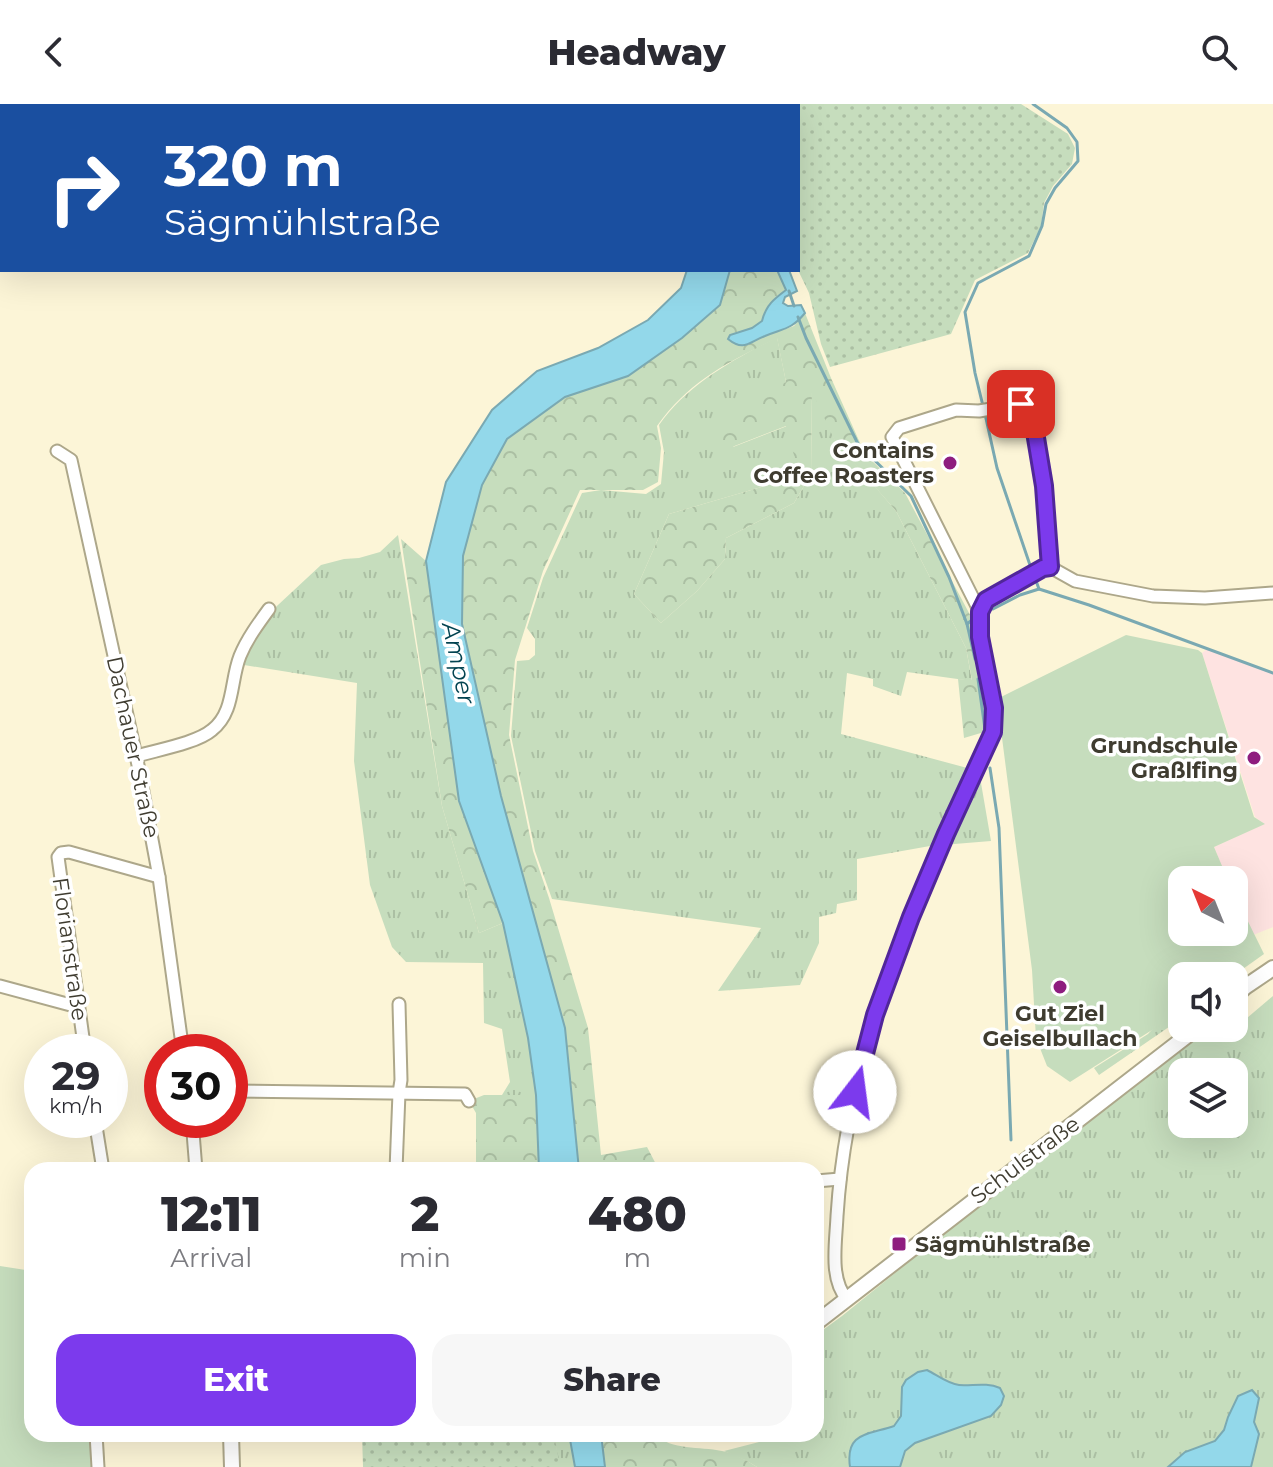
<!DOCTYPE html>
<html lang="en">
<head>
<meta charset="utf-8">
<style>
	body { margin:0; font-family:Montserrat,sans-serif; background:#f7f7f7; color:#2b2b33; height:100vh; display:flex; flex-direction:column; font-size:30px; white-space:nowrap }
	* { box-sizing:border-box; margin:0 }
	p { font-size:26px; color:#7c7c81 }
	.icon { flex:none; width:44px; height:44px; fill:none; stroke:currentColor; stroke-width:2; stroke-linecap:round; stroke-linejoin:round }
	.map { position:relative; flex:1; overflow:hidden }
	.drawer { position:absolute; left:24px; top:1058px; width:800px; height:280px; display:flex; flex-direction:column; background:#fff; border-radius:24px; box-shadow:0 8px 32px #0002 }
	.drawer>* { flex:none }
	.banner { position:absolute; left:0px; top:0px; width:800px; height:168px; box-shadow:0 8px 32px #0002; background:#1a4fa0; color:#fff; overflow:hidden }
	.needle { width:52px; rotate:317deg }
	.controls { position:absolute; left:1168px; top:762px; display:grid; gap:16px }
	.controls a { display:grid; place-items:center; width:80px; height:80px; border-radius:16px; background:#fff; box-shadow:0 8px 32px #0002; font-size:40px }
	.speed { position:absolute; left:24px; top:930px; display:flex; gap:16px; font-size:40px; font-weight:700; text-align:center }
	.speed>* { display:grid; place-content:center; width:104px; height:104px; border-radius:50%; background:#fff; box-shadow:0 8px 32px #0002; line-height:1 }
	.speed small { font-size:20px; font-weight:400 }
	.speed .limit { border:12px solid #d22; background:#fff; color:#111 }
	.pin { position:absolute; display:grid; place-items:center; width:68px; height:68px; color:#fff; margin:-34px; border-radius:16px; box-shadow:0 4px 12px #0006 }
	.me { position:absolute; width:88px; margin:-44px; rotate:15deg; stroke-linejoin:round; filter:drop-shadow(0 0 6px #0008) }
	.turn { display:flex; align-items:center; gap:28px; height:168px; padding:0 32px; font-size:36px }
	.turn .icon { width:104px; height:104px; stroke-width:2.5 }
	.turn b { display:block; font-size:56px; line-height:68px }
	.eta { display:flex; justify-content:space-evenly; align-items:center; height:136px; text-align:center }
	.eta b { font-size:48px; font-weight:800; line-height:56px }
	.primary-button { display:flex; gap:16px; margin-top:auto; padding:16px 32px }
	.primary-button a { flex:1; height:92px; border-radius:24px; background:#7c3aed; color:#fff; font-size:32px; font-weight:800; line-height:92px; text-align:center }
	.primary-button a+a { background:#f7f7f7; color:#2b2b33 }
	header { display:flex; justify-content:space-between; align-items:center; height:104px; padding:0 32px; background:#fff; font-size:36px; font-weight:800 }
	.map>svg:first-child { display:block }
</style>
</head>
<body>
<header><svg class="icon" aria-label="back" viewBox="0 0 24 24"><path d="M15 5l-7 7 7 7"/></svg>Headway<svg class="icon" aria-label="search" viewBox="0 0 24 24"><circle cx="10" cy="10" r="6"/><path d="M15 15l6 6"/></svg></header>
<div class="map">
<svg width="1273" height="1363" viewBox="0 0 1273 1363">
	<defs>
		<pattern id="grass-tufts" width="24" height="20" patternUnits="userSpaceOnUse" patternTransform="scale(2)"><rect width="24" height="20" fill="#c6ddbd"/><path d="M3 7l-1-3M5 7V3M7 7l1-3M15 17l-1-3M17 17v-4M19 17l1-3" fill="none" stroke="#abbfa3"/></pattern>
		<pattern id="forest-crowns" width="20" height="18" patternUnits="userSpaceOnUse" patternTransform="scale(2)"><rect width="20" height="18" fill="#c6ddbd"/><path d="M2 6a3 3 0 1 1 6 0M12 15a3 3 0 1 1 6 0" fill="none" stroke="#abbfa3"/></pattern>
		<pattern id="park-dots" width="8" height="8" patternUnits="userSpaceOnUse" patternTransform="scale(2)"><rect width="8" height="8" fill="#c6ddbd"/><path d="M2 2h.1M6 6h.1" fill="none" stroke="#abbfa3" stroke-width="1.8" stroke-linecap="round"/></pattern>
	</defs>
	<rect width="100%" height="100%" fill="#fcf5d7"/>
	<path fill="#fee3e1" d="M1207,545L1273,569V823L1253,831L1234,800V776H1227L1214,743L1264,720L1255,713L1202,549Z"/>
	<g fill="url(#grass-tufts)" fill-rule="evenodd">
		<path d="M777,233L786,278L733,343L787,322L796,355L782,377L669,410L634,490L661,519L697,487L725,455L726,434L794,399L811,370L812,284L835,336L896,407L966,544L972,577L907,568L901,592L873,582V575L847,569L841,630L971,665L981,679L991,737L930,742L857,755V796L837,800L836,809L819,813V839L800,881L718,887L761,824L552,795L535,747L511,632L517,557L529,556L535,551V535L527,524L543,474L582,389L601,386L646,390L661,380L664,348L659,321C688,280 733,256 777,233Z"/>
		<path d="M398,431L442,702L479,829L503,819L528,934L536,991H502L510,978L502,925L484,919L483,859L406,858L392,843L370,781L354,657L357,579L244,561L252,538L264,514L321,461L344,455L359,454L380,448Z"/>
		<path d="M1273,892V1363H757L747,1357L724,1347L791,1330H816V1231L842,1212L1000,1084L1208,924H1234V912L1247,914ZM1182,968H1234V1020H1182Z"/>
		<path d="M1182,893V914L1099,971L1094,964L1148,930Z"/>
		<path d="M554,1330H569L575,1363H559Z"/>
	</g>
	<g fill="url(#forest-crowns)">
		<path d="M730,166H777L786,186C774,195 766,201 763,217L752,224L730,231L747,241L764,232L794,222L805,209L831,274L865,350L905,389L976,522L989,589L991,626L964,634L958,575L972,576L966,544L896,407L835,337L812,287L811,370L794,399L726,434L725,455L697,487L661,519L634,490L669,410L782,377L795,355L786,322L732,343L703,327L786,278L777,234C727,259 690,276 657,322L661,344L658,378L643,386H580L543,467L515,556L509,631L533,747L549,794L588,924L601,1051L647,1043L659,1066H579L565,924L501,692L462,520L463,452L482,381L507,335L565,293L630,271L682,234L720,201Z"/>
		<path d="M401,435L426,457L459,697L503,819L479,829L442,702Z"/>
		<path d="M484,991H536L539,1066H476V1009L469,997Z"/>
		<path d="M601,1330H655C672,1347 699,1342 722,1347C734,1349 746,1356 757,1363H605Z"/>
	</g>
	<g fill="url(#park-dots)">
		<path d="M739,0H1021L1068,30L1075,44L1072,60L1053,82L1044,99L1041,122L1028,149L975,176L951,230L830,263L821,240L809,189L798,166V2H739Z"/>
		<path d="M362,1330H554L560,1363H363Z"/>
	</g>
	<g fill="#c6ddbd">
		<path d="M1126,531L1198,546L1202,549L1254,713L1265,720L1214,743L1228,776H1182V828H1234V789L1264,850L1233,872H1182V907L1070,978L1047,962L1036,934L1032,866L997,595Z"/>
		<path d="M0,1162L32,1167V1330H90L91,1363H0Z"/>
	</g>
	<g fill="#93d8ea" stroke="#7aa9b2" stroke-width="2">
		<path d="M687,166H730L720,201L682,234L628,272L565,293L507,335L482,381L463,452L462,520L501,692L565,924L579,1066H539L536,991L528,934L503,819L459,697L426,457L446,378L492,306L537,267L598,244L648,216L681,184Z"/>
		<path d="M777,166H789L797,187L785,193L783,199L788,202L801,201L805,209C791,226 784,224 765,232C749,238 744,248 728,235L730,231L752,224L762,217C766,201 774,195 786,186Z"/>
		<path d="M927,1266C937,1271 948,1280 959,1281C973,1282 986,1278 1000,1284L1004,1292L1001,1301L991,1312L915,1339L905,1347L900,1363H850C845,1328 868,1331 894,1322L901,1312L902,1283L906,1276L918,1268Z"/>
		<path d="M1252,1286L1259,1294L1254,1318L1259,1330L1251,1363H1168L1185,1348L1215,1337L1224,1326L1228,1313L1238,1292Z"/>
		<path d="M569,1330H601L605,1363H575Z"/>
	</g>
	<g fill="none" stroke-linecap="round" stroke-linejoin="round">
		<g stroke="#7aa9b2" stroke-width="3">
			<path d="M789,187L794,202"/>
			<path d="M798,213L806,234L858,340L911,392L949,473L967,520L972,516"/>
			<path d="M983,302L975,269L965,208L978,179L1029,152L1042,122L1046,100L1055,84L1078,57L1077,38L1067,24L1033,0"/>
			<path d="M985,310L997,364L1032,467"/>
			<path d="M1035,474L1039,485"/>
			<path d="M993,505L1020,491L1039,485L1089,501L1273,569"/>
			<path d="M967,520L975,555"/>
			<path d="M978,575L985,625"/>
			<path d="M990,664L999,724L1011,1036"/>
		</g>
		<g stroke="#ada78a" stroke-width="15">
			<g id="minor">
				<path d="M57,347L71,356L138,661L159,773L183,948"/>
				<path d="M980,508L986,496L1043,464L1050,463L1075,477L1153,492L1205,494L1273,489"/>
				<path d="M137,652C157,646 197,639 212,626C235,608 230,577 240,552C247,535 258,520 269,505"/>
				<path d="M0,882L78,903"/>
				<path d="M85,948L58,753L61,749L69,748L159,773"/>
				<path d="M230,987L465,990L469,997"/>
				<path d="M95,1016L103,1066"/>
				<path d="M192,1016L196,1066"/>
				<path d="M396,1066L399,989L401,976L399,900"/>
				<path d="M816,1077L840,1075"/>
				<path d="M847,1195C829,1175 836,1138 837,1112C845,984 885,873 935,756C948,726 962,696 975,667C981,655 990,641 993,628C1001,595 981,559 979,526C979,520 980,514 980,508L892,333L899,324L956,306L979,307L1021,300L1032,310L1044,382L1050,463"/>
				<path d="M96,1330L98,1363"/>
			</g>
		</g>
		<g stroke="#ada78a" stroke-width="18">
			<g id="tertiary">
				<path d="M1234,893L1245,883L1273,864"/>
				<path d="M816,1219L1197,924"/>
				<path d="M231,1330L232,1363"/>
			</g>
		</g>
		<g stroke="#fff" stroke-width="24">
			<g id="motorway">
				<path d="M146,2L148,0"/>
				<path d="M169,2L171,0"/>
				<path d="M0,33H2"/>
			</g>
		</g>
		<use href="#minor" stroke="#fff" stroke-width="11"/>
		<use href="#tertiary" stroke="#fff" stroke-width="14"/>
		<use href="#motorway" stroke="#e88ed3" stroke-width="20"/>
	</g>
	<g fill="none" stroke-linecap="round" stroke-linejoin="round">
		<g stroke="#51269a" stroke-width="20">
			<path id="route" d="M855,988L875,911L911,813L946,730L993,628L994,604L980,533V508L986,496L1043,464L1050,463L1044,382L1032,310L1021,300"/>
		</g>
		<use href="#route" stroke="#7c3aed" stroke-width="14"/>
	</g>
	<g fill="#8e1d7f" stroke="#fff" stroke-width="3">
		<circle cx="950" cy="359" r="8"/>
		<circle cx="1254" cy="654" r="8"/>
		<circle cx="1060" cy="883" r="8"/>
		<rect x="891" y="1132" width="16" height="16" rx="4"/>
	</g>
	<g text-anchor="middle" dominant-baseline="central" stroke-width="7" stroke-linejoin="round" paint-order="stroke">
		<g font-size="22" font-weight="bold" fill="#3f3c30" stroke="#fff" text-anchor="end">
			<text x="934" y="346">Contains<tspan x="934" dy="25">Coffee Roasters</tspan></text>
			<text x="1238" y="641">Grundschule<tspan x="1238" dy="25">Graßlfing</tspan></text>
			<text x="1060" y="909" text-anchor="middle">Gut Ziel<tspan x="1060" dy="25">Geiselbullach</tspan></text>
			<text x="915" y="1140" text-anchor="start">Sägmühlstraße</text>
		</g>
		<g font-size="22" fill="#3f3c30" stroke="#fff">
			<text transform="translate(133 643) rotate(78)">Dachauer Straße</text>
			<text transform="translate(70 845) rotate(82)">Florianstraße</text>
			<text transform="translate(1025 1056) rotate(-37)">Schulstraße</text>
		</g>
		<g font-size="24" font-style="italic" fill="#034451" stroke="#fff">
			<text transform="translate(459 559) rotate(78)">Amper</text>
		</g>
	</g>
</svg>
<div class="controls">
<a><svg class="needle" viewBox="-14 -14 28 28"><path d="M0-13l5 13h-10z" fill="#e53935"/><path d="M0 13l5-13h-10z" fill="#7c7c81"/></svg></a>
<a><svg class="icon" aria-label="sound" viewBox="0 0 24 24"><path d="M4 9h4l5-4v14l-5-4H4zM17 9q2 3 0 6"/></svg></a>
<a><svg class="icon" aria-label="layers" viewBox="0 0 24 24"><path d="M12 4l9 5-9 5-9-5zM3 14l9 5 9-5"/></svg></a>
</div>
<div class="speed"><div>29<small>km/h</small></div><div class="limit">30</div></div>
<div class="pin" style="left:1021px;top:300px;background:#d93025"><svg class="icon" aria-label="arrive" viewBox="0 0 24 24"><path d="M6 21V4h12l-3 4 3 4H6"/></svg></div>
<svg class="me" style="left:855px;top:988px" viewBox="-20 -20 40 40"><circle r="19" fill="#fff"/><path d="M0-13L10 11 0 6-10 11z" fill="#7c3aed"/></svg>
<div class="banner">
<div class="turn"><svg class="icon" aria-label="right" viewBox="0 0 24 24"><path d="M7 20v-9h11M14 6l5 5-5 5"/></svg><div><b>320 m</b>Sägmühlstraße</div></div>
</div>
<section class="drawer">
<div class="eta">
<div><b>12:11</b><p>Arrival</p></div>
<div><b>2</b><p>min</p></div>
<div><b>480</b><p>m</p></div>
</div>
<div class="primary-button"><a>Exit</a><a>Share</a></div>
</section>
</div>
</body>
</html>
